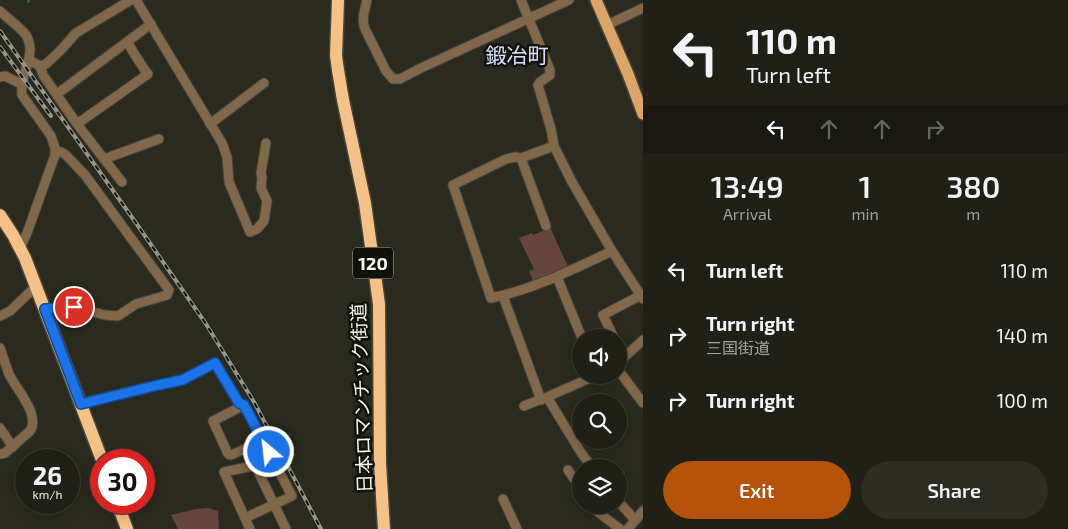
<!DOCTYPE html>
<html lang="en">
<head>
<meta charset="utf-8">
<style>
	body { margin:0; font-family:"Exo 2","Noto Sans JP",sans-serif; background:#2d2d23; color:#f1f3f6; height:100vh; display:flex; flex-direction:column; font-size:19px; white-space:nowrap }
	* { box-sizing:border-box; margin:0 }
	p { font-size:16px; color:#a2a3a1 }
	.icon { flex:none; width:28px; height:28px; fill:none; stroke:currentColor; stroke-width:2; stroke-linecap:round; stroke-linejoin:round }
	.map { position:relative; flex:1; overflow:hidden }
	.drawer { display:flex; flex-direction:column; background:#202016; width:425px }
	.drawer>* { flex:none }
	.hud { background:#202016; color:#f1f3f6; overflow:hidden }
	.fabs { position:absolute; left:572px; top:329px; display:grid; gap:10px }
	.fabs a { display:grid; place-items:center; width:55px; height:55px; border-radius:50%; background:#202016; box-shadow:0 2px 12px #0003,0 0 0 1px #3d3e35; font-size:25px }
	.speed { position:absolute; left:15px; top:449px; display:flex; gap:10px; font-size:25px; font-weight:700; text-align:center }
	.speed>* { display:grid; place-content:center; width:65px; height:65px; border-radius:50%; background:#202016; box-shadow:0 2px 12px #0003,0 0 0 1px #3d3e35; line-height:1 }
	.speed small { font-size:12px; font-weight:400 }
	.speed .limit { border:8px solid #d22; background:#fff; color:#111 }
	.pin { position:absolute; display:grid; place-items:center; width:42px; height:42px; color:#fff; margin:-21px; border:2px solid #fff; border-radius:50%; box-shadow:0 1px 5px #0007 }
	.me { position:absolute; width:55px; margin:-28px; rotate:332deg; stroke-linejoin:round; filter:drop-shadow(0 0 4px #0008) }
	.turn { display:flex; align-items:center; gap:18px; height:105px; padding:0 20px; font-size:22px }
	.turn .icon { width:65px; height:65px; stroke-width:2.5 }
	.turn b { display:block; font-size:35px; line-height:42px }
	.lanes { display:flex; align-items:center; height:48px; padding:0 20px; background:#0003; justify-content:center; gap:25px; direction:ltr }
	.lanes .off { opacity:.35 }
	.eta { display:flex; justify-content:space-evenly; align-items:center; height:85px; text-align:center }
	.eta b { font-size:30px; font-weight:600; line-height:35px }
	.cta { display:flex; gap:10px; margin-top:auto; padding:10px 20px }
	.cta a { flex:1; height:58px; border-radius:30px; background:#b45309; color:#fff; font-size:20px; font-weight:600; line-height:58px; text-align:center }
	.cta a+a { background:#2d2d23; color:#f1f3f6 }
	ul { padding:0; list-style:none }
	li { display:flex; align-items:center; gap:15px; height:65px; padding:0 20px }
	li div { flex:1 }
	li b { display:block; font-size:19px }
	li em { font-style:normal }
	main { display:flex; flex:1; min-height:0 }
	.map>svg:first-child { display:block }
</style>
</head>
<body>
<main>
<div class="map">
<svg width="643" height="529" viewBox="0 0 643 529">
	<rect width="100%" height="100%" fill="#2b2a1e"/>
	<g fill="#66453d">
		<path d="M549,225L569,269L534,284L529,271L534,269L519,238L532,233L533,235L545,230Z"/>
		<path d="M208,508L218,511L219,529H178L171,515L196,509Z"/>
	</g>
	<g fill="none" stroke-linecap="round" stroke-linejoin="round">
		<path stroke="#386c5e" stroke-width="2" d="M28,2L29,0"/>
		<g stroke="#47463b" stroke-width="11">
			<g id="minor">
				<path d="M136,0L222,143L227,157L229,182L250,232L257,229L264,221L267,201L261,188L262,178L261,173L266,143"/>
				<path d="M367,0C365,10 361,19 365,29L386,71L393,79H400L421,68L569,0"/>
				<path d="M521,0L550,70V75L540,82L538,85L551,129L554,146L572,182L612,251L643,299"/>
				<path d="M0,11C8,19 19,26 26,35C38,55 19,73 22,95L51,136L55,148V155L27,233L20,248"/>
				<path d="M607,25L643,8"/>
				<path d="M29,60L40,66L43,75L77,124L122,182"/>
				<path d="M40,66L46,64L60,51L76,33L131,0"/>
				<path d="M0,77L5,76L21,84"/>
				<path d="M57,94L151,24"/>
				<path d="M77,124L148,74C140,64 134,53 127,42"/>
				<path d="M210,124L264,83"/>
				<path d="M554,146L521,158L515,157L506,159L453,185L491,298C532,290 574,269 612,251"/>
				<path d="M521,158L546,226"/>
				<path d="M104,159L159,139"/>
				<path d="M557,277L582,338"/>
				<path d="M503,296L541,400"/>
				<path d="M45,309L74,307L105,315L118,316L136,304L167,295L169,290L85,175L66,155L61,152L55,151"/>
				<path d="M0,316L10,311L30,292L37,287"/>
				<path d="M614,338L603,315L643,294"/>
				<path d="M0,348C3,357 6,366 9,374C16,389 41,415 30,431L5,453L0,454"/>
				<path d="M619,362L643,340"/>
				<path d="M619,371L643,403"/>
				<path d="M81,403L154,386L182,380L215,363L239,403L244,405L292,496L245,518"/>
				<path d="M244,405L213,421L228,454L231,455L263,441"/>
				<path d="M524,406L544,398"/>
				<path d="M0,428L13,447"/>
				<path d="M256,467L275,463"/>
				<path d="M592,468L580,451L547,397L597,375"/>
				<path d="M568,470L581,489"/>
				<path d="M503,499L517,529"/>
				<path d="M619,502L635,520"/>
				<path d="M593,505L598,512L620,529"/>
				<path d="M250,529L224,472L253,466L256,467L286,529"/>
				<path d="M628,529L643,511"/>
			</g>
		</g>
		<g stroke="#47463b" stroke-width="14">
			<path id="major" d="M596,0L628,74L643,114"/>
		</g>
		<g stroke="#47463b" stroke-width="15">
			<g id="highway">
				<path d="M338,0L336,56L338,70L343,100L365,203L379,304L380,463L384,529"/>
				<path d="M0,215L13,235L25,258L102,460"/>
				<path d="M117,502L127,529"/>
			</g>
		</g>
		<use href="#minor" stroke="#82684b" stroke-width="9"/>
		<use href="#major" stroke="#dca567" stroke-width="11"/>
		<use href="#highway" stroke="#f6c186" stroke-width="12"/>
		<g stroke="#97968c" stroke-width="4">
			<g id="rail">
				<path d="M0,31L136,223L206,324L254,402L321,529"/>
				<path d="M0,47L51,116"/>
			</g>
		</g>
		<use href="#rail" stroke="#12120d" stroke-width="2" stroke-dasharray="5.5" stroke-linecap="butt"/>
	</g>
	<g fill="none" stroke-linecap="round" stroke-linejoin="round">
		<g stroke="#114b97" stroke-width="12">
			<path id="route" d="M74,307L45,309L81,404L154,386L182,380L215,363L239,403L244,405L269,452"/>
		</g>
		<use href="#route" stroke="#1a73e8" stroke-width="9"/>
	</g>
	<g text-anchor="middle" dominant-baseline="central" stroke-width="5" stroke-linejoin="round" paint-order="stroke">
		<rect fill="#12120d" stroke="#b1b1aa" stroke-width="1" x="353" y="247.5" width="40" height="31" rx="4"/>
		<g font-size="18" font-weight="bold" fill="#f5f5ed">
			<text x="373" y="263">120</text>
		</g>
		<g font-size="19" fill="#f5f5ed" stroke="#12120d">
			<text transform="translate(361 398) rotate(-92)">日本ロマンチック街道</text>
		</g>
		<g font-size="21" fill="#dce0fd" stroke="#12120d">
			<text x="517" y="54">鍛冶町</text>
		</g>
	</g>
</svg>
<div class="fabs">
<a><svg class="icon" aria-label="sound" viewBox="0 0 24 24"><path d="M4 9h4l5-4v14l-5-4H4zM17 9q2 3 0 6"/></svg></a>
<a><svg class="icon" aria-label="search" viewBox="0 0 24 24"><circle cx="10" cy="10" r="6"/><path d="M15 15l6 6"/></svg></a>
<a><svg class="icon" aria-label="layers" viewBox="0 0 24 24"><path d="M12 4l9 5-9 5-9-5zM3 14l9 5 9-5"/></svg></a>
</div>
<div class="speed"><div>26<small>km/h</small></div><div class="limit">30</div></div>
<div class="pin" style="left:74px;top:307px;background:#d93025"><svg class="icon" aria-label="arrive" viewBox="0 0 24 24"><path d="M6 21V4h12l-3 4 3 4H6"/></svg></div>
<svg class="me" style="left:269px;top:452px" viewBox="-20 -20 40 40"><circle r="17" fill="#1a73e8" stroke="#fff" stroke-width="3"/><path d="M0-11L8 9 0 5-8 9z" fill="#fff"/></svg>
</div>
<section class="drawer">
<div class="hud">
<div class="turn"><svg class="icon" aria-label="left" viewBox="0 0 24 24"><path d="M17 20v-9H6M10 6l-5 5 5 5"/></svg><div><b>110 m</b>Turn left</div></div>
<div class="lanes"><svg class="icon" aria-label="left" viewBox="0 0 24 24"><path d="M17 20v-9H6M10 6l-5 5 5 5"/></svg><svg class="icon off" aria-label="ahead" viewBox="0 0 24 24"><path d="M12 20V5M6 11l6-6 6 6"/></svg><svg class="icon off" aria-label="ahead" viewBox="0 0 24 24"><path d="M12 20V5M6 11l6-6 6 6"/></svg><svg class="icon off" aria-label="right" viewBox="0 0 24 24"><path d="M7 20v-9h11M14 6l5 5-5 5"/></svg></div>
</div>
<div class="eta">
<div><b>13:49</b><p>Arrival</p></div>
<div><b>1</b><p>min</p></div>
<div><b>380</b><p>m</p></div>
</div>
<ul>
<li><svg class="icon" aria-label="left" viewBox="0 0 24 24"><path d="M17 20v-9H6M10 6l-5 5 5 5"/></svg><div><b>Turn left</b></div><em>110 m</em></li>
<li><svg class="icon" aria-label="right" viewBox="0 0 24 24"><path d="M7 20v-9h11M14 6l5 5-5 5"/></svg><div><b>Turn right</b><p>三国街道</p></div><em>140 m</em></li>
<li><svg class="icon" aria-label="right" viewBox="0 0 24 24"><path d="M7 20v-9h11M14 6l5 5-5 5"/></svg><div><b>Turn right</b></div><em>100 m</em></li>
</ul>
<div class="cta"><a>Exit</a><a>Share</a></div>
</section>
</main>
</body>
</html>
